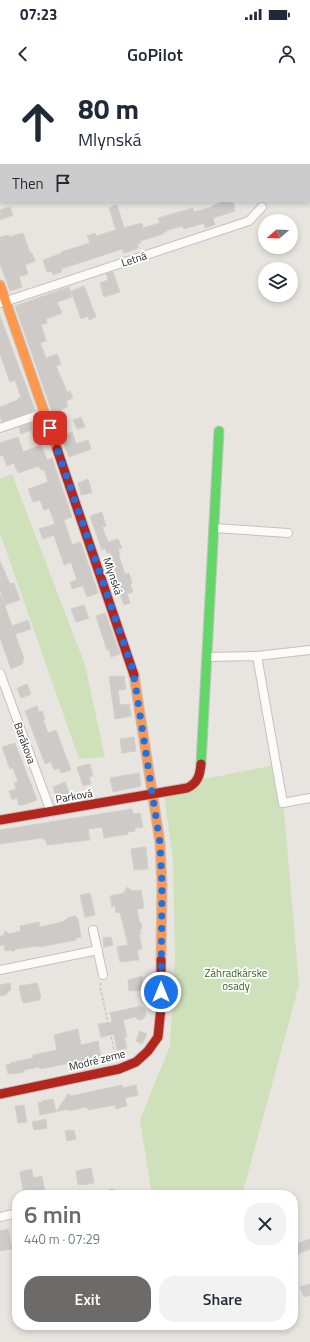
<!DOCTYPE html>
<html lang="en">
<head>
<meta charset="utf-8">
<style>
	body { margin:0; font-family:"Titillium Web",sans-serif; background:#f2f2f3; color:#1f2937; height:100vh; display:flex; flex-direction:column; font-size:15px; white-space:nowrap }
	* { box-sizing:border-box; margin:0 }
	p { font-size:13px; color:#747a83 }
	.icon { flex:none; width:22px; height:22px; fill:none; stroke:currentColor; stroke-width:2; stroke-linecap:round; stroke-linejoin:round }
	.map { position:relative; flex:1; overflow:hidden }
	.sheet { position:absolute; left:12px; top:1110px; width:286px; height:140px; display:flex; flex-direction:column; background:#fff; border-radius:16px; box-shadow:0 2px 6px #0003 }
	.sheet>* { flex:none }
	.hud { position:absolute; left:0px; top:0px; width:310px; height:122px; box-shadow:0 2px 6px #0003; background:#fff; color:#1f2937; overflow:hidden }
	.needle { width:26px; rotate:251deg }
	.fabs { position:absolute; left:258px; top:134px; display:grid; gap:8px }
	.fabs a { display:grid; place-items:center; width:40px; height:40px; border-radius:50%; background:#fff; box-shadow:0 2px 6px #0003; font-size:20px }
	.pin { position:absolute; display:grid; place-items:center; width:34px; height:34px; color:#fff; margin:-17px; border-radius:8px; box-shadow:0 2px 6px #0006 }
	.me { position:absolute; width:44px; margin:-22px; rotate:0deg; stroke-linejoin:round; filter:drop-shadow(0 0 3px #0008) }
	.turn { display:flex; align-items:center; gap:14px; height:84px; padding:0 12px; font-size:18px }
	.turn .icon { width:52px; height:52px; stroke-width:2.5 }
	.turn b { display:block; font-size:28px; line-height:34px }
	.then { display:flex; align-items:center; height:38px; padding:0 12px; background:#0003; gap:8px; font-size:15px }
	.round { display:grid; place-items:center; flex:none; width:42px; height:42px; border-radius:16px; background:#f2f2f3 }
	.overview { display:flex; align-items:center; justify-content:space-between; height:68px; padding:0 12px }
	h1 { font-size:24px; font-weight:600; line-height:30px; color:#6c6b6a }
	.primary-button { display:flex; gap:8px; margin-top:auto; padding:8px 12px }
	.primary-button a { flex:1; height:46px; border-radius:16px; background:#6c6b6a; color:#fff; font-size:16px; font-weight:600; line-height:46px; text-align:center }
	.primary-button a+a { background:#f2f2f3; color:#1f2937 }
	.status { display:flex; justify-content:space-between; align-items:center; height:28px; padding:0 20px; background:#fff; direction:ltr }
	.status svg { height:11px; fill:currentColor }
	header { display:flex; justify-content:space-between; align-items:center; height:52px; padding:0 12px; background:#fff; font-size:18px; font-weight:600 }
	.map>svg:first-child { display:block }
</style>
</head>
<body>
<div class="status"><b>07:23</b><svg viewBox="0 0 49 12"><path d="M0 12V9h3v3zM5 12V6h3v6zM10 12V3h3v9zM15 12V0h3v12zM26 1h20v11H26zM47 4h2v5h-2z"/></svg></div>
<header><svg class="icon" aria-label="back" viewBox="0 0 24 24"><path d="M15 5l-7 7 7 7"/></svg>GoPilot<svg class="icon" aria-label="person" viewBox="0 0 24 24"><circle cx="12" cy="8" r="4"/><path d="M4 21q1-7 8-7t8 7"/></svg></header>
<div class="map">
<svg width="310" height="1262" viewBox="0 0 310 1262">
	<rect width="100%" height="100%" fill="#e8e4e0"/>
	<g fill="#cfe1bb">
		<path d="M12,394L85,585L105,677L79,679L0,453V399Z"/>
		<path d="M280,684L299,905L242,1115H152L140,1040L170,966L175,879L173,781L163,707Z"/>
	</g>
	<g fill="#cdcac7" stroke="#d3d0cc">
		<path d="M224,121H232L235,127L234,128L235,131L213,138L215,145L205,148L204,143L184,149L182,146L168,150L163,153V154L140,161L141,163L137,164L139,168L124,173L122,169L61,189L62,192L53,195L52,191L47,192L43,180L62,173L61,172L90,163L87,156L95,153L96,156L116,150L109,128L117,125L124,148L142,143L143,148L160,143L158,138L193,128L194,132L212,127V126Z"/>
		<path d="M10,127L13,135L0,140V130Z"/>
		<path d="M23,153L30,173H32L35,181L25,185L28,194L19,197L22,207L10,211L0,184V157L9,155V157Z"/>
		<path d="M113,192L120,212L104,217L100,203L108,200L106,194Z"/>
		<path d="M84,206L96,237L89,240L88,236L81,239L71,211Z"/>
		<path d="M69,207L72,217L57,222L62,233L46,239L47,243L41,245L46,261L40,263L46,278L57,274L61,284L56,286L67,312L70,311L73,318L66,321L68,327L61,329L64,337L55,340L15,226Z"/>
		<path d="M0,236L35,330L2,342L0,336V327L18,320V318L21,317L15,300L10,302L0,274Z"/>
		<path d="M81,337L85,347L77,349L73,340Z"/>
		<path d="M39,341L43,353L33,357L31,350L21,354L19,347Z"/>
		<path d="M72,352L76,364L88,360L91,369L69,377L61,356Z"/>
		<path d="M18,357L23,372L41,365L47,380L52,378L72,437L64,440L72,465L79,462L81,463L98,513L87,517L83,506L72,509L70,502L77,500L71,482L64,485L54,455L43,459L39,449L55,444L49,428L44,430L40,420L33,422L28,409L48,402L44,389L41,390L39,386L18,393L14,383L7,386L3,375L0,376V363Z"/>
		<path d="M88,399L92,413L81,415L78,403Z"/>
		<path d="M102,432L106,446L102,447L108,462L118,459L122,468L118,469L120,475L119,476L125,494L129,493L132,503L130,504L133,512L127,514L130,523L124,525L111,489L115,488L110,472L107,473L105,468L102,470L90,436Z"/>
		<path d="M0,481L10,504L14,503L20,520L5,525L0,510Z"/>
		<path d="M0,515H1L12,546L28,540L31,549L15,554L24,579L22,580L23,584L11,589L0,558Z"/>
		<path d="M84,525L89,538L76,542L71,529Z"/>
		<path d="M105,533L120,574L111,577L109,569L107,570L96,536Z"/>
		<path d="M118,596V597L124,596L126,609L118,610L120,625L129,624L131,636L115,639L109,597Z"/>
		<path d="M27,604L31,614L21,618L17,608Z"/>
		<path d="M37,626L39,632L42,631L45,639L43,640L48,653L56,650L71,690L61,693L59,688L54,690L51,682L45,684L25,631Z"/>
		<path d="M134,657L136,671L122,673L120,659Z"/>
		<path d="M15,663L37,720L23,725H19L17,718L12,720L9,711L16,709L14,703L18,702L13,688L10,689L2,667Z"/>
		<path d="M90,684L93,696L89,697L91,704L83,706L77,687Z"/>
		<path d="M139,693L141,706L113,712L110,698Z"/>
		<path d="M65,702L71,718L58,721L53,707Z"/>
		<path d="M132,729L133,734L140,733L143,747L135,748V751L128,752V754L104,758L102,747L88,749L90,760L47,765L46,761L42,758L0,764V750Z"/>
		<path d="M146,767L148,789L134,790L131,769Z"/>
		<path d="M127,807L132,811L141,810L144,828L137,829L139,842H141L142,849H140L141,854H139L142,869L137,870L139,880L120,882L117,867L128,865L120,832L116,833L115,826L112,827L110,816L124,813Z"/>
		<path d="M90,813L95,835L85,837L80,815Z"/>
		<path d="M75,836L78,839L81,857L76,858V860L39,867V866L15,869L13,872L11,870L5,871L4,865L0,866V857L4,855L5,851L9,854L21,851L20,846L39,842L40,847L62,842L68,838Z"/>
		<path d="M111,857L113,865L104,867L103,858Z"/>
		<path d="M142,896L144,910L129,911L128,900Z"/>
		<path d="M10,903L11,910L9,911L6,915L0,916V905Z"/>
		<path d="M37,903L41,917H40V920L23,923V920L22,921L19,906Z"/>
		<path d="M141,926L145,929L146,935L143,939L139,940L135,937L123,940L127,957L124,956L127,968L117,970L114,954L101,957L98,944L112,942L110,933Z"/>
		<path d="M78,949L81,965L98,961L101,977L40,989L39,987L24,990V992L13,994L12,993L8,994L6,985L11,984L10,983L33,978V975L57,970L54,955Z"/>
		<path d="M140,951L147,954L142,964L136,961Z"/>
		<path d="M122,1005L123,1008L136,1005L138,1015L125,1018L127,1026L116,1029L115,1025L88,1030L87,1027L68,1031V1029L40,1035L38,1023L42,1022V1021L53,1019L56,1032L68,1014L71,1016Z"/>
		<path d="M24,1025L27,1042L18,1043L15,1026Z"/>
		<path d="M46,1039L47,1048L34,1050L32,1042Z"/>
		<path d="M74,1050L76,1059L67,1061L65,1051Z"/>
		<path d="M91,1088L94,1103L83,1105V1104L78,1105L76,1091Z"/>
		<path d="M32,1089L33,1098L42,1096L45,1111L24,1115L20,1092Z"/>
		<path d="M8,1149L12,1169L0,1171V1151Z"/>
		<path d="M310,1159V1169L293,1176V1165Z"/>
		<path d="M310,1204V1215L304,1217L300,1207Z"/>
	</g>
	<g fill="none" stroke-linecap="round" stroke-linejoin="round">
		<g stroke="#c2c1c1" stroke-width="6">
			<path id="lane" d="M122,1L124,0"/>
		</g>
		<g stroke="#c2c1c1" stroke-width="10">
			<g id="street">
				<path d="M77,0V1"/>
				<path d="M140,1L143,0"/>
				<path d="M0,57L1,56"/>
				<path d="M1,223L249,141L262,127"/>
				<path d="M0,348L44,333"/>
				<path d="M214,448L288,453"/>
				<path d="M257,576L310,570"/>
				<path d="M206,577L257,576L283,723L310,718"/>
				<path d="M0,593L51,732"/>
				<path d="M93,850L103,895"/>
				<path d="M0,890L98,870"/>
				<path d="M109,1115L112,1114"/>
				<path d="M0,1137L17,1133"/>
			</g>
		</g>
		<g stroke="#c2c1c1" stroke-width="11">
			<path id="fast" d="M201,684L219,351"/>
		</g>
		<g stroke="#c2c1c1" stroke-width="11">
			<g id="slow">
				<path d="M0,205L57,369"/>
				<path d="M134,595L160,763L162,805L161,880"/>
			</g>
		</g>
		<g stroke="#c2c1c1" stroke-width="11">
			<g id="jam">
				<path d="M57,369L134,595"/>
				<path d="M0,740L187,708C198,703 200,695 201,684"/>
				<path d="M0,1014L119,989L136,982L148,971L158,957L161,927V880"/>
			</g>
		</g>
		<g stroke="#c6c6c5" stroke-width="1.5" stroke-dasharray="3 2" stroke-linecap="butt">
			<path d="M27,0V1"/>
			<path d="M101,903L100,906L116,979"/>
		</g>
		<use href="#lane" stroke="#fcfbfa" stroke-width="4"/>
		<use href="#street" stroke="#fcfbfa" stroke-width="8"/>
		<use href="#fast" stroke="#63d668" stroke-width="9"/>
		<use href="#slow" stroke="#ff974d" stroke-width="9"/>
		<use href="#jam" stroke="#b3261e" stroke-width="9"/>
	</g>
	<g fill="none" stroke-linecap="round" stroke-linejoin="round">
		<path stroke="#1a73e8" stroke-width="7" stroke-dasharray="0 12.6" d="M50,348L133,590L160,763L162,805L161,912"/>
	</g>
	<g text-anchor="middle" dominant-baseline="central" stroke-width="3.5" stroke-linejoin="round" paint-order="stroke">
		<g font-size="11" fill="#2a2a2a" stroke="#fff">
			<text transform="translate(134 179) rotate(-18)">Letná</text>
			<text transform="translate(113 496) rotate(71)">Mlynská</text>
			<text transform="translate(25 663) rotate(70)">Barákova</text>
			<text transform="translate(74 716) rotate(-10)">Parková</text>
			<text transform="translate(97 980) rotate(-14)">Modré zeme</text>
		</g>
		<g font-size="11" fill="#35621f" stroke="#fff">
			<text x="236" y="893">Záhradkárske<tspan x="236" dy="13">osady</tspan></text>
		</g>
	</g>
</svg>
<div class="fabs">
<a><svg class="needle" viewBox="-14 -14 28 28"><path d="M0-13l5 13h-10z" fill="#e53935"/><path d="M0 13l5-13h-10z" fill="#747a83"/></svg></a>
<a><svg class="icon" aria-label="layers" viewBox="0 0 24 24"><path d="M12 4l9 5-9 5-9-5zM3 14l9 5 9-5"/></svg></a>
</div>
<div class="pin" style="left:50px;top:348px;background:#d93025"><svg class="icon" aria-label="arrive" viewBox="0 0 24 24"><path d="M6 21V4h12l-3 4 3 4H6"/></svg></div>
<svg class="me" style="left:161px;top:912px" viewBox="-20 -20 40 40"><circle r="17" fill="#1a73e8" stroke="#fff" stroke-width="3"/><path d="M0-11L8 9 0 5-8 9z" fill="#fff"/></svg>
<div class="hud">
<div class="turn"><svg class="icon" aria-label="ahead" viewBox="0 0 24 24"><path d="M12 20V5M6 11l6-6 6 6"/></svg><div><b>80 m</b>Mlynská</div></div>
<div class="then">Then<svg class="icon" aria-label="arrive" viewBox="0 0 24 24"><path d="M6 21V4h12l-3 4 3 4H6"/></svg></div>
</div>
<section class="sheet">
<div class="overview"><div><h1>6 min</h1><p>440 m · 07:29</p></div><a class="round"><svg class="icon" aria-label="close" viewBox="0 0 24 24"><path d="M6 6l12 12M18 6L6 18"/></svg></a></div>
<div class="primary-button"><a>Exit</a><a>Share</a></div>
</section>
</div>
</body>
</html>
